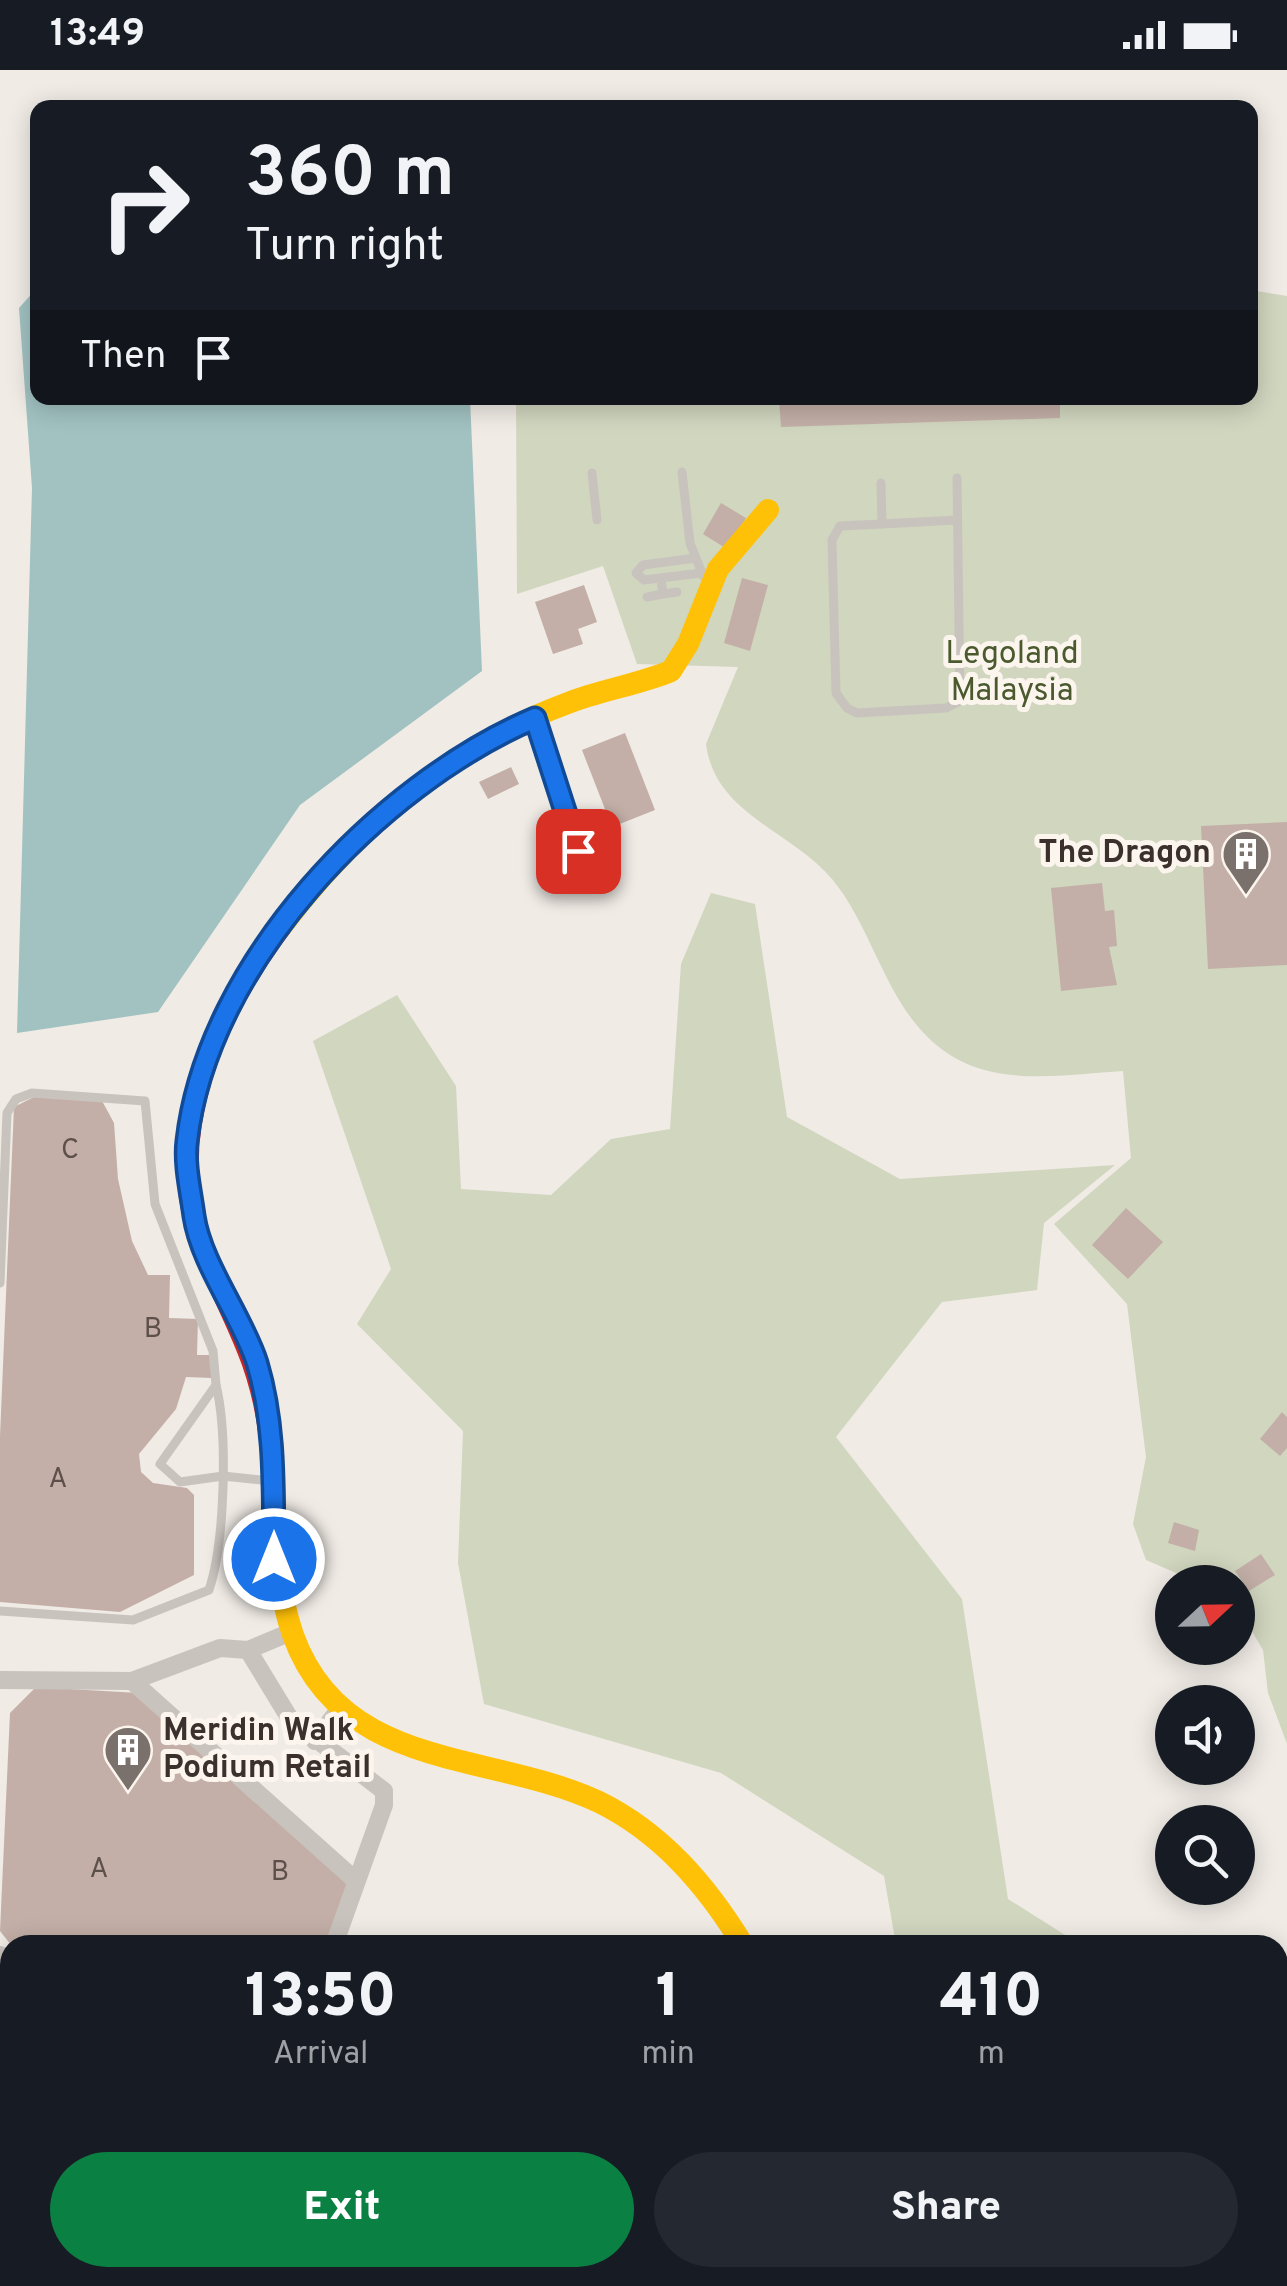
<!DOCTYPE html>
<html lang="en">
<head>
<meta charset="utf-8">
<style>
	body { margin:0; font-family:Overpass,sans-serif; background:#242831; color:#f1f3f6; height:100vh; display:flex; flex-direction:column; font-size:38px; white-space:nowrap }
	* { box-sizing:border-box; margin:0 }
	p { font-size:32px; color:#9ea1a6 }
	.icon { flex:none; width:55px; height:55px; fill:none; stroke:currentColor; stroke-width:2; stroke-linecap:round; stroke-linejoin:round }
	.map { position:relative; flex:1; overflow:hidden }
	.drawer { position:absolute; left:0px; top:1865px; width:1288px; height:352px; display:flex; flex-direction:column; background:#171b24; border-radius:30px 30px 0 0; box-shadow:0 5px 25px #0003 }
	.drawer>* { flex:none }
	.banner { position:absolute; left:30px; top:30px; width:1228px; height:305px; border-radius:20px; box-shadow:0 5px 25px #0003; background:#171b24; color:#f1f3f6; overflow:hidden }
	.needle { width:65px; rotate:68deg }
	.fabs { position:absolute; left:1155px; top:1495px; display:grid; gap:20px }
	.fabs a { display:grid; place-items:center; width:100px; height:100px; border-radius:50%; background:#171b24; box-shadow:0 5px 25px #0003; font-size:50px }
	.pin { position:absolute; display:grid; place-items:center; width:85px; height:85px; color:#fff; margin:-42px; border-radius:20px; box-shadow:0 5px 15px #0006 }
	.me { position:absolute; width:110px; margin:-55px; rotate:0deg; stroke-linejoin:round; filter:drop-shadow(0 0 8px #0008) }
	.turn { display:flex; align-items:center; gap:35px; height:210px; padding:0 50px; font-size:45px }
	.turn .icon { width:130px; height:130px; stroke-width:2.5 }
	.turn b { display:block; font-size:70px; line-height:85px }
	.then { display:flex; align-items:center; height:95px; padding:0 50px; background:#0003; gap:20px; font-size:38px }
	.eta { display:flex; justify-content:space-evenly; align-items:center; height:170px; text-align:center }
	.eta b { font-size:60px; font-weight:800; line-height:70px }
	.button { display:flex; gap:20px; margin-top:auto; padding:20px 50px }
	.button a { flex:1; height:115px; border-radius:60px; background:#0b8043; color:#fff; font-size:40px; font-weight:800; line-height:115px; text-align:center }
	.button a+a { background:#242831; color:#f1f3f6 }
	.status { display:flex; justify-content:space-between; align-items:center; height:70px; padding:0 50px; background:#171b24; direction:ltr }
	.status svg { height:28px; fill:currentColor }
	.map>svg:first-child { display:block }
</style>
</head>
<body>
<div class="status"><b>13:49</b><svg viewBox="0 0 49 12"><path d="M0 12V9h3v3zM5 12V6h3v6zM10 12V3h3v9zM15 12V0h3v12zM26 1h20v11H26zM47 4h2v5h-2z"/></svg></div>
<div class="map">
<svg width="1287" height="2216" viewBox="0 0 1287 2216">
	<rect width="100%" height="100%" fill="#f0ebe5"/>
	<g fill="#d1d6bf">
		<path d="M1250,220L1287,226V1674L1268,1623L1263,1580L1238,1538V1512H1197L1146,1490L1133,1454L1146,1387L1127,1234L1054,1154L1131,1088L1123,1001C1070,1004 1005,1016 957,989C887,950 879,866 832,809C790,760 715,744 706,674L738,597L637,594L603,496L517,524L516,328H1250Z"/>
		<path d="M711,823L755,834L787,1047L900,1109L1115,1095L1044,1153L1037,1220L942,1232L836,1367L962,1529L1008,1829L1081,1875H896L884,1806L721,1703L484,1634L458,1493L463,1361L357,1254L391,1199L313,971L397,925L456,1016L461,1119L551,1125L611,1069L670,1059L681,894Z"/>
		<path d="M1278,1889L1287,1893V2216L1236,2208H1278Z"/>
	</g>
	<path fill="#a1c2c1" d="M37,218L38,328H470L482,601L300,735L158,942L17,963L32,418L19,238Z"/>
	<g fill="#c3afa7">
		<path d="M779,328H1060V348L781,357Z"/>
		<path d="M721,433L746,448L727,479L703,464Z"/>
		<path d="M742,508L768,515L750,581L724,573Z"/>
		<path d="M584,515L597,552L578,559L583,574L553,584L535,532Z"/>
		<path d="M625,663L655,740L612,757L582,680Z"/>
		<path d="M511,697L519,714L488,729L479,712Z"/>
		<path d="M1287,752V895L1208,899L1201,756Z"/>
		<path d="M1102,813L1105,841L1114,840L1117,876L1109,877L1117,915L1061,921L1051,818Z"/>
		<path d="M36,1026L101,1029L114,1053L118,1109L132,1171L148,1205H170L169,1248L198,1249L197,1285H213L212,1308L186,1307L176,1339L139,1384L141,1402L153,1413L187,1418L194,1425V1505L120,1542L0,1532V1366L14,1037Z"/>
		<path d="M1126,1138L1163,1172L1128,1209L1092,1175Z"/>
		<path d="M1282,1342L1287,1347V1378L1280,1386L1260,1369Z"/>
		<path d="M1174,1452L1199,1460L1195,1481L1168,1473Z"/>
		<path d="M1261,1484L1275,1505L1249,1521L1235,1501Z"/>
		<path d="M51,1618L139,1623L342,1802L347,1817L331,1875H11L0,1861L10,1643L34,1619Z"/>
	</g>
	<g fill="none" stroke-linecap="round" stroke-linejoin="round">
		<g stroke="#c9c3be" stroke-width="9">
			<path d="M682,402L690,473L703,506"/>
			<path d="M592,403L597,450"/>
			<path d="M881,413L882,454L840,456L832,470L836,623L847,638L857,643L946,638L960,631L957,408"/>
			<path d="M882,454L957,450"/>
			<path d="M696,488L643,495L636,503L644,510L701,503"/>
			<path d="M661,510L663,524L677,522"/>
			<path d="M647,527L663,524"/>
			<path d="M536,650L578,781"/>
			<path d="M0,1213L7,1043L16,1029L32,1023L145,1031L155,1134L213,1281L216,1315"/>
			<path d="M0,1541L133,1550L209,1520C225,1472 228,1364 216,1315L160,1394L180,1412L223,1406L271,1411"/>
		</g>
		<g stroke="#c9c3be" stroke-width="18">
			<path d="M248,1580L291,1562"/>
			<path d="M0,1610L132,1611L220,1578L248,1580L290,1649L384,1721V1735L334,1875"/>
			<path d="M132,1611L354,1809"/>
			<path d="M315,1671L341,1637"/>
			<path d="M0,1885L10,1893"/>
		</g>
		<g stroke="#ffc107" stroke-width="22">
			<path d="M280,858C356,758 449,677 568,633C601,620 637,615 671,601L688,574L718,499L768,440"/>
			<path d="M269,1361C278,1429 270,1499 293,1565C342,1702 491,1681 599,1732C662,1763 707,1816 743,1875"/>
			<path d="M0,2115L10,2117"/>
			<path d="M797,2208L820,2216"/>
		</g>
		<g stroke="#c62828" stroke-width="22">
			<path d="M269,1361C258,1281 229,1245 202,1174C161,1066 215,945 280,858"/>
			<path d="M0,2051L10,2052"/>
			<path d="M619,2208L649,2216"/>
			<path d="M703,2216L707,2208"/>
			<path d="M737,2216L741,2208"/>
		</g>
	</g>
	<g fill="none" stroke-linecap="round" stroke-linejoin="round">
		<g stroke="#114b97" stroke-width="25">
			<path id="route" d="M274,1489C273,1423 276,1356 257,1293C242,1246 201,1194 194,1146C191,1123 184,1094 187,1071C207,894 378,715 535,648L578,781"/>
		</g>
		<use href="#route" stroke="#1a73e8" stroke-width="18"/>
	</g>
	<defs>
		<g id="building-pin" transform="scale(2.5)"><path d="M0 17L-7.5 6A9.5 9.5 0 1 1 7.5 6Z" fill="#7a716c" stroke="#fbf5ee"/><path d="M-4-6H4V6H1V3H-1V6H-4ZM-2.5-4.3h1.7v1.8h-1.7ZM.8-4.3h1.7v1.8H.8ZM-2.5-1h1.7V.8h-1.7ZM.8-1h1.7V.8H.8Z" fill="#fff"/></g>
	</defs>
	<g fill-rule="evenodd">
		<use href="#building-pin" x="1246" y="784"/>
		<use href="#building-pin" x="128" y="1680"/>
	</g>
	<g text-anchor="middle" dominant-baseline="central" stroke-width="10" stroke-linejoin="round" paint-order="stroke">
		<g font-size="28" fill="#5d504a">
			<text x="70" y="1081">C</text>
			<text x="153" y="1260">B</text>
			<text x="58" y="1410">A</text>
			<text x="99" y="1800">A</text>
			<text x="280" y="1803">B</text>
		</g>
		<g font-size="32" fill="#4a5a2e" stroke="#fbf5ee">
			<text x="1012" y="585">Legoland<tspan x="1012" dy="37">Malaysia</tspan></text>
		</g>
		<g font-size="32" font-weight="bold" fill="#3b302b" stroke="#fbf5ee" text-anchor="end">
			<text x="1211" y="784">The Dragon</text>
			<text x="163" y="1662" text-anchor="start">Meridin Walk<tspan x="163" dy="37">Podium Retail</tspan></text>
		</g>
	</g>
</svg>
<div class="fabs">
<a><svg class="needle" viewBox="-14 -14 28 28"><path d="M0-13l5 13h-10z" fill="#e53935"/><path d="M0 13l5-13h-10z" fill="#9ea1a6"/></svg></a>
<a><svg class="icon" aria-label="sound" viewBox="0 0 24 24"><path d="M4 9h4l5-4v14l-5-4H4zM17 9q2 3 0 6"/></svg></a>
<a><svg class="icon" aria-label="search" viewBox="0 0 24 24"><circle cx="10" cy="10" r="6"/><path d="M15 15l6 6"/></svg></a>
</div>
<div class="pin" style="left:578px;top:781px;background:#d93025"><svg class="icon" aria-label="arrive" viewBox="0 0 24 24"><path d="M6 21V4h12l-3 4 3 4H6"/></svg></div>
<svg class="me" style="left:274px;top:1489px" viewBox="-20 -20 40 40"><circle r="17" fill="#1a73e8" stroke="#fff" stroke-width="3"/><path d="M0-11L8 9 0 5-8 9z" fill="#fff"/></svg>
<div class="banner">
<div class="turn"><svg class="icon" aria-label="right" viewBox="0 0 24 24"><path d="M7 20v-9h11M14 6l5 5-5 5"/></svg><div><b>360 m</b>Turn right</div></div>
<div class="then">Then<svg class="icon" aria-label="arrive" viewBox="0 0 24 24"><path d="M6 21V4h12l-3 4 3 4H6"/></svg></div>
</div>
<section class="drawer">
<div class="eta">
<div><b>13:50</b><p>Arrival</p></div>
<div><b>1</b><p>min</p></div>
<div><b>410</b><p>m</p></div>
</div>
<div class="button"><a>Exit</a><a>Share</a></div>
</section>
</div>
</body>
</html>
